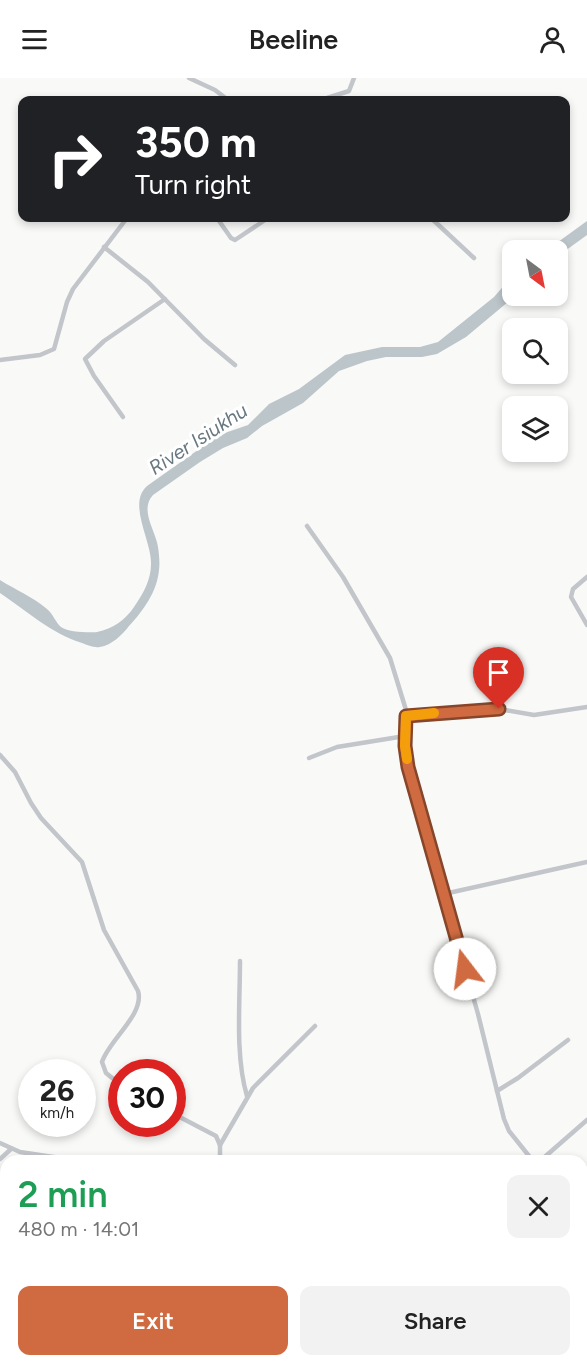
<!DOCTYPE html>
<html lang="en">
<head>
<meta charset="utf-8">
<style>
	body { margin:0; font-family:Figtree,sans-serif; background:#f2f2f2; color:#222; height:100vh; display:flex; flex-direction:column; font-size:22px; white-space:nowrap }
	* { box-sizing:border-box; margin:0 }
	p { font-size:20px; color:#767676 }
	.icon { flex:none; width:33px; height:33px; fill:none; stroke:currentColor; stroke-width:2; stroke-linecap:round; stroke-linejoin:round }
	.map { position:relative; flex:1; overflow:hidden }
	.sheet { position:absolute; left:0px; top:1077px; width:588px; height:212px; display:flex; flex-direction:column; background:#fff; border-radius:18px 18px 0 0; box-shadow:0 3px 9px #0003 }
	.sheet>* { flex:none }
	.banner { position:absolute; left:18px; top:18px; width:552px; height:126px; border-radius:12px; box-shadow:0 3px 9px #0003; background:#202124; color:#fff; overflow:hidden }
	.needle { width:39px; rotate:148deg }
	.tools { position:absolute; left:502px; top:162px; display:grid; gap:12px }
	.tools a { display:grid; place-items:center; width:66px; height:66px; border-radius:12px; background:#fff; box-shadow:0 3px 9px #0003; font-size:30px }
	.speed { position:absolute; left:18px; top:981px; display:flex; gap:12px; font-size:30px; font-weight:700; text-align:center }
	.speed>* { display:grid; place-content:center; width:78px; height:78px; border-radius:50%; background:#fff; box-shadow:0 3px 9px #0003; line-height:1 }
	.speed small { font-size:15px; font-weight:400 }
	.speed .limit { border:9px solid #d22; background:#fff; color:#111 }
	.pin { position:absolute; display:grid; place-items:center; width:51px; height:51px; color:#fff; margin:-62px -26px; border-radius:50% 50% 50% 0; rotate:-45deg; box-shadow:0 0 6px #0007 }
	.pin .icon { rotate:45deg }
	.me { position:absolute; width:66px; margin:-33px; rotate:345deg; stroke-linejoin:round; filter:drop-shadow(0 0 4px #0008) }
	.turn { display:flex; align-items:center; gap:21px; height:126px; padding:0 18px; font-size:27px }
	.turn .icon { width:78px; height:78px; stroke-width:2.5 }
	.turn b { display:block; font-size:42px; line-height:51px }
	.round { display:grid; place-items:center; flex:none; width:63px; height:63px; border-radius:12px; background:#f2f2f2 }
	.summary { display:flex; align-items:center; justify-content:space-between; height:102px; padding:0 18px }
	h1 { font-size:36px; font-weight:600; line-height:45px; color:#1e9e55 }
	.cta { display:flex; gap:12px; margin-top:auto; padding:12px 18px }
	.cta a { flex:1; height:69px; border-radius:12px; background:#d06b41; color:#fff; font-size:24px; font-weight:600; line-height:69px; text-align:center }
	.cta a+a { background:#f2f2f2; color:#222 }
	header { display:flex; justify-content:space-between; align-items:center; height:78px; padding:0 18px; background:#fff; font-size:27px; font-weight:600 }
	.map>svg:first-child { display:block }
</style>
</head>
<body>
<header><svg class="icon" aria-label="menu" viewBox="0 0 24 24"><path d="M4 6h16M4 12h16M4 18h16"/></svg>Beeline<svg class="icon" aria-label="person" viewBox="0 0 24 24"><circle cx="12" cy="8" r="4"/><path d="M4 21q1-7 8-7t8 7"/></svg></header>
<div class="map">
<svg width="587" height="1288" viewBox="0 0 587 1288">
	<rect width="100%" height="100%" fill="#f9f9f8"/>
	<g fill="#bcc5ca">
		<path d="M587,143V157L558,178V172H547Z"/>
		<path d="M513,197V218H515L466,259L437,276L422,279H386L367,283L339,293L303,325L262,348L247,360L223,370L200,384L153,417C139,432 156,453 158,469C159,476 160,485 159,492C157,514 143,533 129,548C122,557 112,567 100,569C93,570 88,567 82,565C50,555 27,533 0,515V502C16,512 33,519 47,531C53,536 56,545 61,549C67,554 90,555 97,554C113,551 126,541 134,529C143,516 151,502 151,486C152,463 127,426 147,408L219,357L248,347L269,326L299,311L345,277L382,269H420L438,264L494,219Z"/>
	</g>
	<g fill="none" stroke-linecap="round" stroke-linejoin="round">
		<g stroke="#c2c5c9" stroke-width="4.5">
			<path d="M189,0L215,12L228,22"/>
			<path d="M305,22L324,21L349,13L354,0"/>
			<path d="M217,140L231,160L235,162L268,140"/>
			<path d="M431,140L474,180"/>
			<path d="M104,169L148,204L204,261L235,287"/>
			<path d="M0,282L40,277L54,271L67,224L73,211L127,140"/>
			<path d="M123,339L94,298L85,281L104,263L165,221"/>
			<path d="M307,448L343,499L390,580L406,632L405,668L408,689L478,936L504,1041L509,1053L533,1083"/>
			<path d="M587,499L573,511L571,519L587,547"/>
			<path d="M406,638L499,631L534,637L587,629"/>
			<path d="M0,677L15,694L31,725L41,740L82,784L104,852L138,913C145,936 109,962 102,984L106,995L122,1008"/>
			<path d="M309,680L337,669L405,658"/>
			<path d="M444,816L587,784"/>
			<path d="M240,883C240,925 235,978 247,1018"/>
			<path d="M497,1013L518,1000L568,962"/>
			<path d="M172,1035L216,1058L220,1067V1083"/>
			<path d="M0,1065L20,1074L80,1083"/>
			<path d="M220,1067L253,1010L315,948"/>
			<path d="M0,1081L11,1071"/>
			<path d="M540,1083L587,1042"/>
			<path d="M0,1151L6,1159"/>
			<path d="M159,1282L173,1288"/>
			<path d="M347,1282L349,1288"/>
			<path d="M353,1288L355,1282"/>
		</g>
	</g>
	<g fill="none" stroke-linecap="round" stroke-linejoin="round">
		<g stroke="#87462a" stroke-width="15">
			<path id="route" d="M465,891L408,689L405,668L406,638L499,631"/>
		</g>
		<use href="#route" stroke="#d06b41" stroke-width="10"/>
		<path stroke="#f59e0b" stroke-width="10" d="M407,681L405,668L406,638L434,635"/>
	</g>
	<g text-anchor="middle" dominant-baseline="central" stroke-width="6" stroke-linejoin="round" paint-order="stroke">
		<g font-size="20" font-style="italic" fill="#687880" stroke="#fff">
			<text transform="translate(198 361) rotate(-33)">River Isiukhu</text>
		</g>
	</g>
</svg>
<div class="tools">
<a><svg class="needle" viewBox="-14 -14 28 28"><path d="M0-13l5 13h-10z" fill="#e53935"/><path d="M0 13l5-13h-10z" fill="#767676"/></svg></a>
<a><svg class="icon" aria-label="search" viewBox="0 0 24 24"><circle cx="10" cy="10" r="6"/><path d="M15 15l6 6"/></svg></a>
<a><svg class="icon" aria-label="layers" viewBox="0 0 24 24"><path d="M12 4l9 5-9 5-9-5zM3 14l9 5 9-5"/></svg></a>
</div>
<div class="speed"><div>26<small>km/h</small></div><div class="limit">30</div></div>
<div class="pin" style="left:499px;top:631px;background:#d93025"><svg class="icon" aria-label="arrive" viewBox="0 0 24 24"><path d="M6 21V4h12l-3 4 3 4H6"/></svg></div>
<svg class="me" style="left:465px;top:891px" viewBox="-20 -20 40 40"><circle r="19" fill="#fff"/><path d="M0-13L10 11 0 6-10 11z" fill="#d06b41"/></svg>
<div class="banner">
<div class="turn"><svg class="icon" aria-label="right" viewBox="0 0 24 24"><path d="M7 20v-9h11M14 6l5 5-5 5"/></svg><div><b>350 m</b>Turn right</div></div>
</div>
<section class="sheet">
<div class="summary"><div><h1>2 min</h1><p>480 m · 14:01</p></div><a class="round"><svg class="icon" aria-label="close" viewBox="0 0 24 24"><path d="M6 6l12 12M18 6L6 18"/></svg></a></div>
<div class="cta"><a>Exit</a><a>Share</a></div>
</section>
</div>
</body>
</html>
